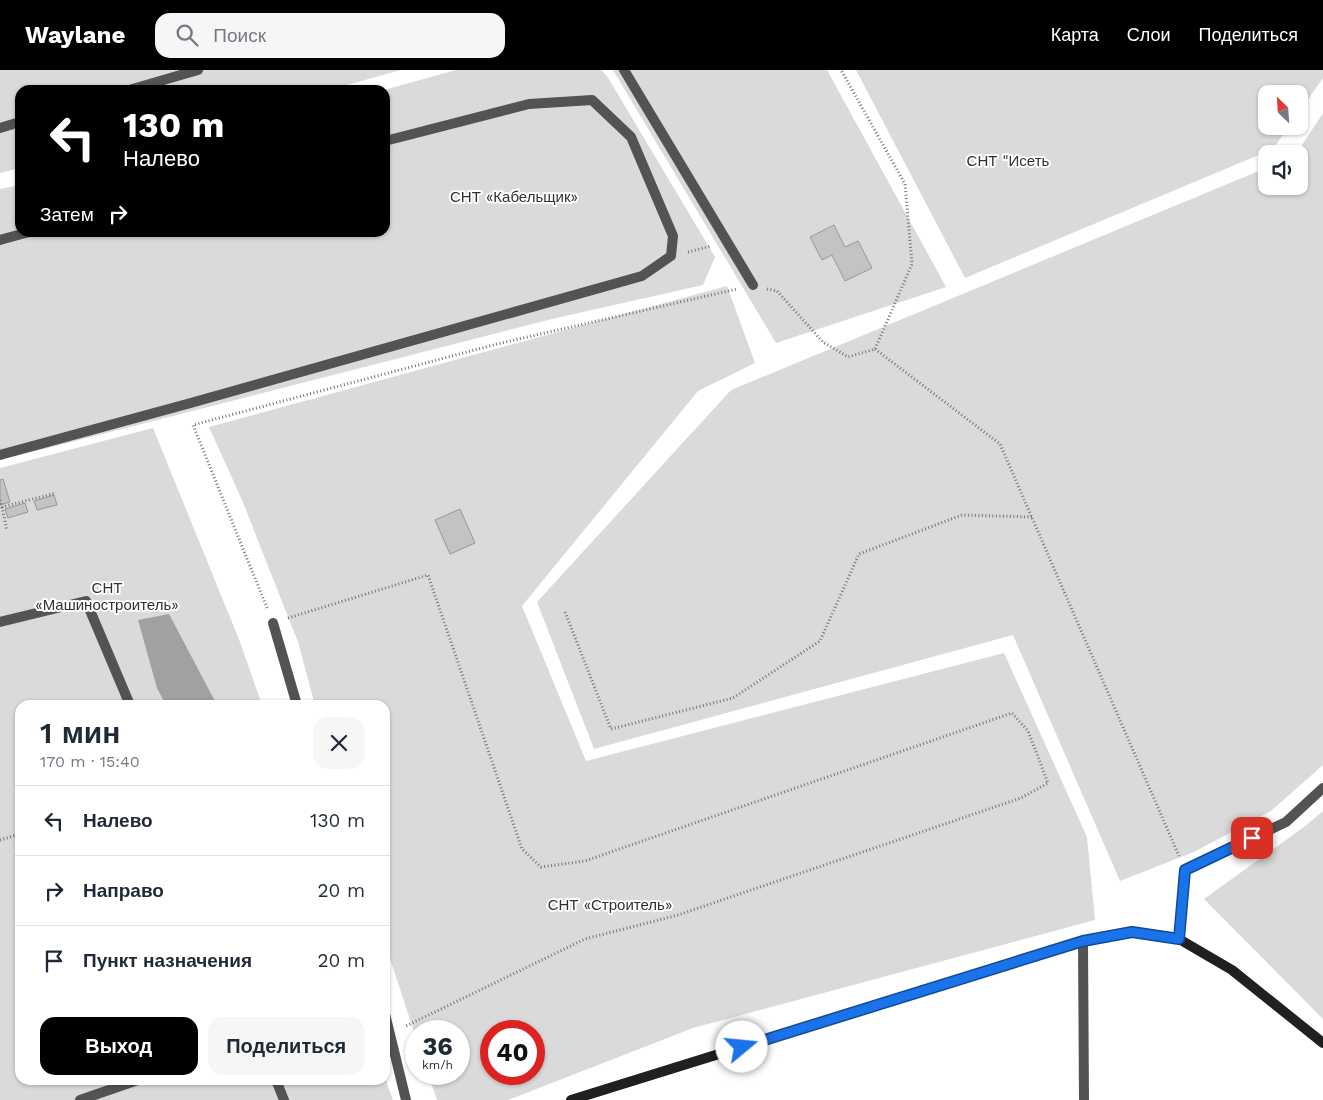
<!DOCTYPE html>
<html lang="ru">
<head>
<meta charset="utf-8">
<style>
	body { margin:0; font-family:"Work Sans",sans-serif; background:#f6f6f7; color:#1f2937; height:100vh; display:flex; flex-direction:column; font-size:19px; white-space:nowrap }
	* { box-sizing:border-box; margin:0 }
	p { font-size:16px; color:#747a83 }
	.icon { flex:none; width:28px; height:28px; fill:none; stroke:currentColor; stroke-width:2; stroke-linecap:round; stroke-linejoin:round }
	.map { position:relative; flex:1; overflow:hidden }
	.details { position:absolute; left:15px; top:630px; width:375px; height:385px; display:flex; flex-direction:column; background:#fff; border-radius:15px; box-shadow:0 1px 4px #0004 }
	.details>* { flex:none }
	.banner { position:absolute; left:15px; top:15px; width:375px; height:152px; border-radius:15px; box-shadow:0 1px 4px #0004; background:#000; color:#fff; overflow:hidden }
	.needle { width:32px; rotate:335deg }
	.buttons { position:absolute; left:1258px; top:15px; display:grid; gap:10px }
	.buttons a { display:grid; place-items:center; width:50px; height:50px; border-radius:10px; background:#fff; box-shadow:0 1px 4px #0004; font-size:25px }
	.speed { position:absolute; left:405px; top:950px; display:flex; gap:10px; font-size:25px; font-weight:700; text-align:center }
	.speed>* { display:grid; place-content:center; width:65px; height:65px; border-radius:50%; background:#fff; box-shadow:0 1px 4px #0004; line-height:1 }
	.speed small { font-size:12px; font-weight:400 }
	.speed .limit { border:8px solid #d22; background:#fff; color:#111 }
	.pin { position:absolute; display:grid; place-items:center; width:42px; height:42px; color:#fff; margin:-21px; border-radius:10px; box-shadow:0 2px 8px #0006 }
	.me { position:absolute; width:55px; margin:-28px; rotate:73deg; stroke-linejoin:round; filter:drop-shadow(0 0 4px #0008) }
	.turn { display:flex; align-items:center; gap:18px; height:105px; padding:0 25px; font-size:22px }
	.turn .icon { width:65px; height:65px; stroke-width:2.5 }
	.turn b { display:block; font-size:35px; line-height:42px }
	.then { display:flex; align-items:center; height:48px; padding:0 25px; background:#0003; gap:10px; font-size:19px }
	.round { display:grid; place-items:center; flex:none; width:52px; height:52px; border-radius:15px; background:#f6f6f7 }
	.overview { display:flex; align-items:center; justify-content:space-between; height:85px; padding:0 25px }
	h1 { font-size:30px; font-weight:600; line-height:38px }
	.button { display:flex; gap:10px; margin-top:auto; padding:10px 25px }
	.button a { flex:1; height:58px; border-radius:15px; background:#000; color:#fff; font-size:20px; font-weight:600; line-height:58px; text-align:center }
	.button a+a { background:#f6f6f7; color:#1f2937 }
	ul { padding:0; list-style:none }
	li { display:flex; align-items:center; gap:15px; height:70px; padding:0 25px; border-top:1px solid #e0e1e3 }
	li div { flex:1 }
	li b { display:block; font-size:19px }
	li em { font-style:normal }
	header { display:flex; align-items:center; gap:30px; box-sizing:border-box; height:70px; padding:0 25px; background:#000; color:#fff }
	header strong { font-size:24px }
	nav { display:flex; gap:28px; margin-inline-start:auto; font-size:18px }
	.search { width:350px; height:45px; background:#f6f6f7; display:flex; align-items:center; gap:12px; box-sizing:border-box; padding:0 18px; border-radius:15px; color:#747a83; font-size:19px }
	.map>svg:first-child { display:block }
</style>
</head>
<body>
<header>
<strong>Waylane</strong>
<div class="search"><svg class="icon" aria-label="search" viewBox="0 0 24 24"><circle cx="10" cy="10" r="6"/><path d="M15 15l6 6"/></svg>Поиск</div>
<nav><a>Карта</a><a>Слои</a><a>Поделиться</a></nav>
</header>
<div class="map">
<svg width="1323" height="1030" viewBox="0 0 1323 1030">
	<rect width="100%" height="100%" fill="#fff"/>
	<g fill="#dadada" fill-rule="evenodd">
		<path d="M0,0H401L329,20H20V98L0,103Z"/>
		<path d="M456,0H601L607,6L715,187L703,215L552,249L44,379L0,388V119L20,115V162H385V20H384Z"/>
		<path d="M613,0H827L946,217L776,273Z"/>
		<path d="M856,0H1323V8L1299,42V24H1266V56H1289L1273,79L965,208Z"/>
		<path d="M1323,43V695L1271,741L1194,782L1120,811L1013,565L594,679L537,532L731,320L1266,98V116H1299V84H1296Z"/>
		<path d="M727,216L755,293L698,321L522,536L586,691L1004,583L1087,767L1095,850L693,958L508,1030H437L428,1004H459V961H416V968L385,873V635H315L298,572L242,430L209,357ZM491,961H534V1004H491Z"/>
		<path d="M153,358L240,572L262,635H20V1010H385V1008L393,1030H0V398Z"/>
		<path d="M1323,741V949L1204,829L1304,757Z"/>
	</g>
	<path fill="#a1a1a1" d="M169,544L217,635H166L157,618L138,550Z"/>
	<g fill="#c3c3c3" stroke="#979797">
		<path d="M834,155L845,177L858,171L872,198L845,211L832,185L822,190L810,167Z"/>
		<path d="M3,409L10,432L0,435V410Z"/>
		<path d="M54,425L57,435L37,440L34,431Z"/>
		<path d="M25,433L28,442L8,448L5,439Z"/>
		<path d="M460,439L475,473L450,484L435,450Z"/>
	</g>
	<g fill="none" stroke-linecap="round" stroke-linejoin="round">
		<g stroke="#757575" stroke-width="3" stroke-dasharray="1 2.5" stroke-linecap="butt">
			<path d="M688,182L711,176"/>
			<path d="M767,219L777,221L823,272L848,287L875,279L912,194L905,114L841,0"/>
			<path d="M875,279L1000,374L1179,786"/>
			<path d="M0,430L2,437L56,423"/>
			<path d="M2,437L7,461"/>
			<path d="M267,538L193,355L497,274L737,219"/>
			<path d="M565,542L611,659L733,628L820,571L859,484L962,445L1032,447"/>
			<path d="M288,548L428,505L522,779L541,797L585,791L1012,643L1028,661L1048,713L1021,728L678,845L585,869L404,957"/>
			<path d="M0,770L20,764"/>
		</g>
		<g stroke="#535353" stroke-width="10">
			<path d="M624,0L753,215"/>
			<path d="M129,20L198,0"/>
			<path d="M0,58L20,52"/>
			<path d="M0,170L29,162"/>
			<path d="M0,385L187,334L642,206L671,186L673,166L631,67L592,30L529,34L385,71"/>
			<path d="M0,552L86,531L130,635"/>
			<path d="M273,553L297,635"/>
			<path d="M1179,869L1185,800L1286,752L1323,718"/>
			<path d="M385,944L406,1030"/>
			<path d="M276,1010L284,1030"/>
			<path d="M80,1030L138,1010"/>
		</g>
		<path stroke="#535353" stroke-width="10" d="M1083,871L1084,1030"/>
		<path stroke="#202020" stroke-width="10" d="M571,1030L1083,871L1132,862L1179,869L1232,900L1323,973"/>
	</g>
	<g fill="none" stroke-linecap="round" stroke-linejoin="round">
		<g stroke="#114b97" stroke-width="12">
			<path id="route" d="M742,977L1083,871L1132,862L1179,869L1185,800L1252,768"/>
		</g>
		<use href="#route" stroke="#1a73e8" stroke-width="9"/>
	</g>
	<g text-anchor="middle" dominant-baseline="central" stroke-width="4" stroke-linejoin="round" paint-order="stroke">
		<g font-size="15" fill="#313131" stroke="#fff">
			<text x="1008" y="91">СНТ "Исеть</text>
			<text x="514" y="127">СНТ «Кабельщик»</text>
			<text x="107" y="518">СНТ<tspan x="107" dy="17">«Машиностроитель»</tspan></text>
			<text x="610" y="835">СНТ «Строитель»</text>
		</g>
	</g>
</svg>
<div class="buttons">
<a><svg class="needle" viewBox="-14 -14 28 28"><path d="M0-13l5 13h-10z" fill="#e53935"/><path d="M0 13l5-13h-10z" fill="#747a83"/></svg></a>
<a><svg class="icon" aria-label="sound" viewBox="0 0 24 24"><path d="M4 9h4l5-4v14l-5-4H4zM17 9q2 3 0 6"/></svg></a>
</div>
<div class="speed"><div>36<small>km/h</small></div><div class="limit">40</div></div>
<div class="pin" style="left:1252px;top:768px;background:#d93025"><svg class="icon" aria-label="arrive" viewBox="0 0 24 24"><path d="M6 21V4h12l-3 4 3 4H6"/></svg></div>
<svg class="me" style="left:742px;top:977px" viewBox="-20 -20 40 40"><circle r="19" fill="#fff"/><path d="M0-13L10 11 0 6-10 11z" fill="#1a73e8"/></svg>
<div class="banner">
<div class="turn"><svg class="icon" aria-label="left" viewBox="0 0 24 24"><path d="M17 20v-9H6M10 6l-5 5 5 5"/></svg><div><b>130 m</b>Налево</div></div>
<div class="then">Затем<svg class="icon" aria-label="right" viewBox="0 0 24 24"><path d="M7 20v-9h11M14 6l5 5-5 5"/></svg></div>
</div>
<section class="details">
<div class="overview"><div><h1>1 мин</h1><p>170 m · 15:40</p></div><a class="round"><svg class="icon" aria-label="close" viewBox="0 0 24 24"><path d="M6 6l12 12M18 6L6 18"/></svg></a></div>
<ul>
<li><svg class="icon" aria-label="left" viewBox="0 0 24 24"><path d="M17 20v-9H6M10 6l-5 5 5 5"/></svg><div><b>Налево</b></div><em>130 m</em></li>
<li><svg class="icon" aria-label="right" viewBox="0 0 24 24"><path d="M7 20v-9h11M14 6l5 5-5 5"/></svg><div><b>Направо</b></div><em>20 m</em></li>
<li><svg class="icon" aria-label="arrive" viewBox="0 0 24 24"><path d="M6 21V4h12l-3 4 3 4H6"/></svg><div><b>Пункт назначения</b></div><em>20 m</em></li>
</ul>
<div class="button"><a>Выход</a><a>Поделиться</a></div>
</section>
</div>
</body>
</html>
